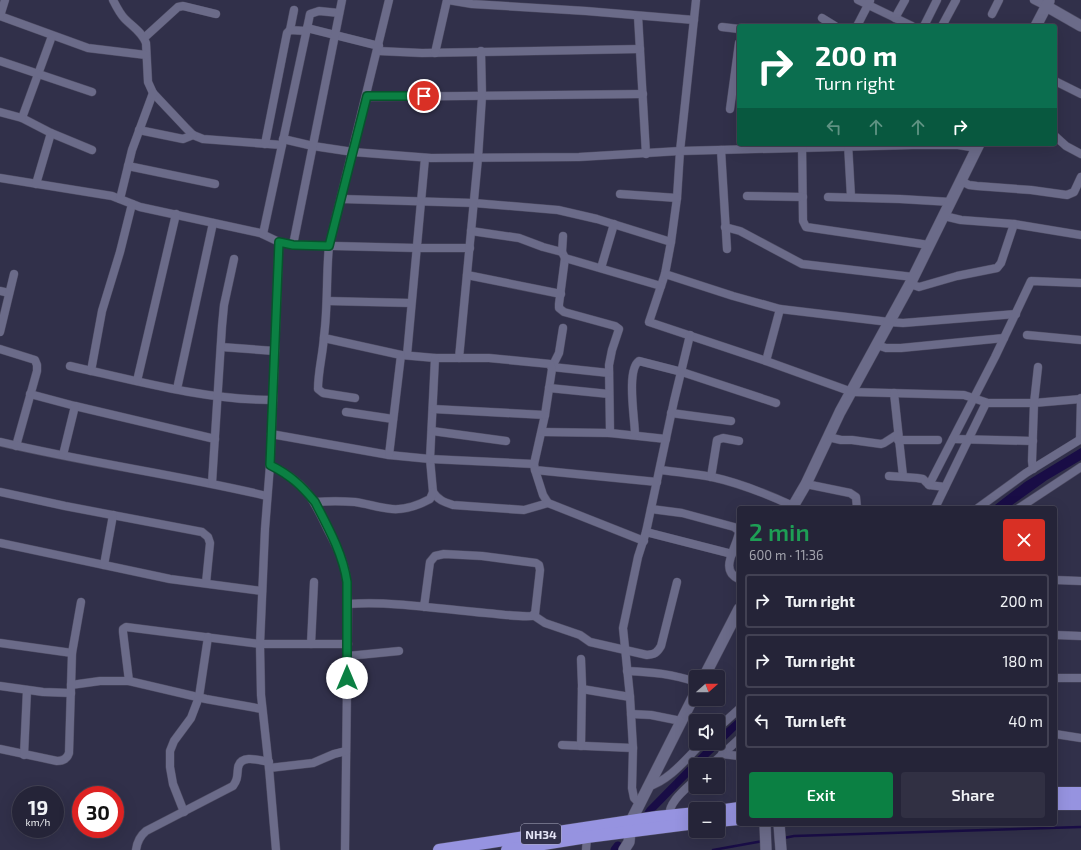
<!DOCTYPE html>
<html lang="en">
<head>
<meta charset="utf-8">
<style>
	body { margin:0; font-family:"Exo 2",sans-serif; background:#313043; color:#f1f3f6; height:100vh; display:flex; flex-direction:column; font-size:15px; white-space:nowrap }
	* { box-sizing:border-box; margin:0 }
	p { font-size:13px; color:#a3a4ae }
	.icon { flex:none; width:22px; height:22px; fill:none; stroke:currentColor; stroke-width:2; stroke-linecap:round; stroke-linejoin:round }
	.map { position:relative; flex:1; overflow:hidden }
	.panel { position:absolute; left:737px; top:506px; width:320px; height:320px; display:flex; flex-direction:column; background:#252438; border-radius:4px; box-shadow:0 4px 16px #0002,0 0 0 1px #424153 }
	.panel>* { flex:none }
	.top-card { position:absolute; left:737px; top:24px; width:320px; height:122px; border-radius:4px; box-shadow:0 4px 16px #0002,0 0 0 1px #424153; background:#0b6e4f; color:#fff; overflow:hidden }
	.needle { width:26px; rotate:69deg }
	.buttons { position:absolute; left:689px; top:670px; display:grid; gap:8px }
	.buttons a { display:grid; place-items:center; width:36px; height:36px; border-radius:4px; background:#252438; box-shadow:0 4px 16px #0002,0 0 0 1px #424153; font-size:20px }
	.speed { position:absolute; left:12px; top:786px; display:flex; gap:8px; font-size:20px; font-weight:700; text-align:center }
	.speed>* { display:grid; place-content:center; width:52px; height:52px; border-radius:50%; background:#252438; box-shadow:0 4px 16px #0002,0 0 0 1px #424153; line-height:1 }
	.speed small { font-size:10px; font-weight:400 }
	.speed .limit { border:6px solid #d22; background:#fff; color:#111 }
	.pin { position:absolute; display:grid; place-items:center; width:34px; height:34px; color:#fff; margin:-17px; border:2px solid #fff; border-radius:50%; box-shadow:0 1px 4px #0007 }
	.me { position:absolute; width:44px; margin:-22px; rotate:0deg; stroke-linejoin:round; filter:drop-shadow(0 0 3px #0008) }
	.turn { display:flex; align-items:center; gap:14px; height:84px; padding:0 12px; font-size:18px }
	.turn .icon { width:52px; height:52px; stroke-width:2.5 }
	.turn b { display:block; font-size:28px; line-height:34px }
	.lanes { display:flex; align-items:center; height:38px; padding:0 12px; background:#0003; justify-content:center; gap:20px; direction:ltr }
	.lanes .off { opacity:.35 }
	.round { display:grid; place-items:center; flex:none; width:42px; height:42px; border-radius:4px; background:#313043 }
	.overview { display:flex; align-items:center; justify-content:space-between; height:68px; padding:0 12px }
	h1 { font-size:24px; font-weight:600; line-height:30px; color:#1e9e55 }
	.cta { display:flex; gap:8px; margin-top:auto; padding:8px 12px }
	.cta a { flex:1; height:46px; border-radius:4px; background:#0b8043; color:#fff; font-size:16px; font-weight:600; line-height:46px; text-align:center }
	.cta a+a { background:#313043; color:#f1f3f6 }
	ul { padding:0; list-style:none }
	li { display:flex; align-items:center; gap:12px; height:54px; margin:0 8px 6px; padding:0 4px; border:2px solid #424153; border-radius:4px }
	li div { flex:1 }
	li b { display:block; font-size:15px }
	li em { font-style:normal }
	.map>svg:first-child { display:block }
</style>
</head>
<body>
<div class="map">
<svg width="1081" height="850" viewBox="0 0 1081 850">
	<rect width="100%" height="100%" fill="#31304a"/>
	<g fill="#190d46">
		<path d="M1081,448V460L1047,480L1008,508H991L1025,482Z"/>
		<path d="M739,717V727L700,765H696V769L652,814H643L647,808L711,743H718V736Z"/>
	</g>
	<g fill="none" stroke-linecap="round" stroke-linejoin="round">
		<g stroke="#190d46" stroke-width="2.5">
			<path d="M784,838L794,836L1081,827"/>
			<path d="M713,850L763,841"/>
		</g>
		<path stroke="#190d46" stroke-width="9" d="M615,850L618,846"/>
		<g stroke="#4e4c63" stroke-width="9">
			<g id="street">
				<path d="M113,0C116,6 120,14 125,19C133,27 142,32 146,43L148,82L153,93L186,128L193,135L203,139L282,145"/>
				<path d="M448,0L472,4L586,11L694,20"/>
				<path d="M696,0L680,151L677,198L671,242L665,274L649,322L766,361L852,392L964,395L988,403H1034L1081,399"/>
				<path d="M858,0L912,26"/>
				<path d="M1034,0L1046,6"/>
				<path d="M992,14L999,0"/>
				<path d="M0,16L88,48L146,55"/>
				<path d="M0,16L5,0"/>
				<path d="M638,16L646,154"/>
				<path d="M822,18L835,26"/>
				<path d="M895,18L905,0"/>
				<path d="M857,26L870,1"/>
				<path d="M924,26L937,0"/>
				<path d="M942,26L956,0"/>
				<path d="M722,27L739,29"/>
				<path d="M307,28L379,46"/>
				<path d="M290,30L294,10"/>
				<path d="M52,36L22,118L51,133L92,150"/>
				<path d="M144,38L178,7L183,6L216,14"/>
				<path d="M378,51L422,53L640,49"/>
				<path d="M435,53L447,0"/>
				<path d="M0,61L92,92"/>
				<path d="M1055,81L1081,94"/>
				<path d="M367,97L643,94"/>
				<path d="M730,109L739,43"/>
				<path d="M0,112L22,118"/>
				<path d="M139,130L183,139L193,135"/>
				<path d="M1055,136L1066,146L1081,154"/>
				<path d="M283,139L313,146L353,152L431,158L579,157L680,151L913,145H958L977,148"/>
				<path d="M265,144L287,33L290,30L306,31"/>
				<path d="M802,144L803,221L806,227L929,245"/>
				<path d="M848,144L851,197"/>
				<path d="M721,150L727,249"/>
				<path d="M128,166L215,184"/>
				<path d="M0,178L112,196L140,207L260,233L279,242L293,245L417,248H470"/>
				<path d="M961,181L969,185L977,186L1031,190L1067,195L1074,192L1081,177"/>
				<path d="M36,184L51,133"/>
				<path d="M620,194L677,198"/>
				<path d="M747,196L803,197"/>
				<path d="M828,197L900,199L951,202"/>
				<path d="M120,199L132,150L153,93"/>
				<path d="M342,199L474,203L558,210L597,219L671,242"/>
				<path d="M944,216L961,220L1014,224L1081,235"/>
				<path d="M725,227L740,231L802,264L913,277"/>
				<path d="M471,231L519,238L543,247L562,252"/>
				<path d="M263,234L309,19L310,14L319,11L339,13"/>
				<path d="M563,236L562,252L565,258L559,304V308L564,312L615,326L619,329L612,350L609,365L610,433"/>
				<path d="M293,245L342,0"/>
				<path d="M565,258L661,286"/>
				<path d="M601,268L614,224"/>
				<path d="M665,274L733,296L780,309L889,322L903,323L1016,314"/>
				<path d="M467,275L561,294"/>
				<path d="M910,284L919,287L957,276L997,268L1001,263L1014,224"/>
				<path d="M0,291L9,293"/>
				<path d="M327,301L411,303"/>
				<path d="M563,328L559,353L552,367L609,373"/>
				<path d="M0,332L14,274"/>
				<path d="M1027,335L1081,340"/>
				<path d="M324,338L401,355L435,358H489L550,364L552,369L545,415L534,464L535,470L657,482"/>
				<path d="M877,345L886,348H901L1004,338"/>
				<path d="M221,347L275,351"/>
				<path d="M0,349L35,360L37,365V371L16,446"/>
				<path d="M407,355L425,158"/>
				<path d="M435,358L430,459L433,492C438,500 444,502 453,505L524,510L548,503"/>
				<path d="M459,358L478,158L482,96L481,51"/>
				<path d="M766,361L780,309"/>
				<path d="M70,366C137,381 205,400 273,400"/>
				<path d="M91,371L102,311L120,252L132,204"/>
				<path d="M137,381L176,214"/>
				<path d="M549,388L609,394"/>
				<path d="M177,389L213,223"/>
				<path d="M894,393L903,476"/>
				<path d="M30,394L75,406L215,439"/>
				<path d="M355,398L323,393L318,389C318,371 323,354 324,336C328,307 326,276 329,246L389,0"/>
				<path d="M433,409L545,415"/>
				<path d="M346,412L393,419"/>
				<path d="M671,413L731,421"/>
				<path d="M432,431L506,441"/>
				<path d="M542,432L610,433L666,439"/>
				<path d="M271,434L389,455L430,459L534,464"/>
				<path d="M635,435C635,420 626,370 639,361L682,372L776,403"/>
				<path d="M828,437L841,440H852L881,444L884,443L898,434"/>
				<path d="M953,439L1033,441"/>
				<path d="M898,440H938"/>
				<path d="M1080,440L1081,398"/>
				<path d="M0,442C88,463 179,475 267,496"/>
				<path d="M63,455L75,406"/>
				<path d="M389,455L401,355"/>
				<path d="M270,465C305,482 312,496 328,530C334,542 341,554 344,567C348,579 347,592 348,604L345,850"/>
				<path d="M1033,469L1032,461L1034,403L1038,367"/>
				<path d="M535,470L543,495L548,503L644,541"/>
				<path d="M660,470C677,472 695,474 712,477C740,483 767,494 793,506"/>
				<path d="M889,476L917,478L923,479L929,485L945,487"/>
				<path d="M711,477L717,440L723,438L739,441"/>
				<path d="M212,483L222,326L224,305L234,259"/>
				<path d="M806,484L850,493L856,497L857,508"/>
				<path d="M929,485L995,357L1031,281L1081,283"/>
				<path d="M0,492L65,506L202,532L208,537L210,543L206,583"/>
				<path d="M315,502C329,501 342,501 355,502C368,504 380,508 392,509C405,510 419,505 430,499L433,492"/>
				<path d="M935,508L986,403"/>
				<path d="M978,508L1026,473L1081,439"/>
				<path d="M1019,508L1081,467"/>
				<path d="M651,509L682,513L734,527L739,531"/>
				<path d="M646,532L732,554"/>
				<path d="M739,532C737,548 718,570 739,579"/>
				<path d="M0,543L170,579L262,591"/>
				<path d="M104,565L113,515"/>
				<path d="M1055,580L1081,581"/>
				<path d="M348,604C394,601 440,609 486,613C501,614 517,617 532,616L535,614L540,570L539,565L536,563L482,556L444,554L435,556L430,562L424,607"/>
				<path d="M533,615L545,623L580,635L590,642L647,655C655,654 657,653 661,646L677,582"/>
				<path d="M1055,635L1081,636"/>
				<path d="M0,643L72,653"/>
				<path d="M311,644L314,582"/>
				<path d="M348,656L399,651"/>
				<path d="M627,671C652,672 673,674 696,682"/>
				<path d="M1055,678H1081"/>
				<path d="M129,681L123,632V629L126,627L260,644H348"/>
				<path d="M71,685L100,681H129L206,699L262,709"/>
				<path d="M0,686L43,692L71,693"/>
				<path d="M582,689L630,697"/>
				<path d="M631,714L651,715L681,721"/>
				<path d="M718,728L739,709"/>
				<path d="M1055,734L1081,738"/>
				<path d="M562,745L633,748"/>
				<path d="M581,746L582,685L581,659"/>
				<path d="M0,749L57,761C63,761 67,759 69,753L72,653L81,602"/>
				<path d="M722,754L739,756"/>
				<path d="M24,755L27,690"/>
				<path d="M711,765L739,739"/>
				<path d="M269,768L313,763L334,754L346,751"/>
				<path d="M647,787C669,781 686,759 702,743"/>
				<path d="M639,803L634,798L632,788L633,748L630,697L623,628L638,557L646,532L674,401L690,335"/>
				<path d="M184,812L173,784L170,767V751L174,741L191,718L199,697L208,637"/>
				<path d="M669,816C669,801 686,789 696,779"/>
				<path d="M136,850C137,842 140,836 146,831L233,786C238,779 237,776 238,768C240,754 259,760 269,762"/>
				<path d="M276,850L269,768L261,695L260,644L265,529L270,465L273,400L279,242"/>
				<path d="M586,850L587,837"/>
			</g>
		</g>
		<g stroke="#4e4c63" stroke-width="12">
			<g id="secondary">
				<path d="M1046,6L1081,26"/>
				<path d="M1036,26L1049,1"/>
				<path d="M792,508L806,484L840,412L910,284L979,144"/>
				<path d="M704,677L739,609"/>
				<path d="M765,824L766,850"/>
				<path d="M779,824L781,850"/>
				<path d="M624,850L629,842L631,821L696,692"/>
			</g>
		</g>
		<g stroke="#4e4c63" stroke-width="13">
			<g id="highway">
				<path d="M1055,793H1081"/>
				<path d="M1055,804H1081"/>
				<path d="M718,811L739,808"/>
				<path d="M718,821L739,819"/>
				<path d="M439,850L657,817L696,813"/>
				<path d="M507,850L587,837L696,823"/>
			</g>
		</g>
		<use href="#street" stroke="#6b6b89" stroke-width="8"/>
		<use href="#secondary" stroke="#6b6b89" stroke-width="11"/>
		<use href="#highway" stroke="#9693e0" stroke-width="12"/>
	</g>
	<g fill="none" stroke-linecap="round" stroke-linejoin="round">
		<g stroke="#07532c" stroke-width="10">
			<path id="route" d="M347,678V582C343,554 328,527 315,502C301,485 290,475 270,465L279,242L293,245L329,246L367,96H424"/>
		</g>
		<use href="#route" stroke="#0b8043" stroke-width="7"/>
	</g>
	<g text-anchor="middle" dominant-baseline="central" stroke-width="3" stroke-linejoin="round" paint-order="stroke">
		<rect fill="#31304a" stroke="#aeaec2" stroke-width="1" x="521" y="824" width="40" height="20" rx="3"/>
		<g font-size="12" font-weight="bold" fill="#e4e4f6">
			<text x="541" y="834">NH34</text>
		</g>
	</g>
</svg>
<div class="buttons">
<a><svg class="needle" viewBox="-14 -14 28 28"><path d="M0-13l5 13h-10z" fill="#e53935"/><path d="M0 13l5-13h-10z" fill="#a3a4ae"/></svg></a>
<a><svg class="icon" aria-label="sound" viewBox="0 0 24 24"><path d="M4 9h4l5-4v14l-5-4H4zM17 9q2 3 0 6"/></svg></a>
<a>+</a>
<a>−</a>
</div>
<div class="speed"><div>19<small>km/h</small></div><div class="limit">30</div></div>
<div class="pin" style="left:424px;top:96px;background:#d93025"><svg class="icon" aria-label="arrive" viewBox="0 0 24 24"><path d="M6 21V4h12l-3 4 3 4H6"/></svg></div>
<svg class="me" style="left:347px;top:678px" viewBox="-20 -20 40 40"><circle r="19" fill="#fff"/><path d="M0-13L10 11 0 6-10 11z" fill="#0b8043"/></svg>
<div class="top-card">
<div class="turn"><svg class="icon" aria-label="right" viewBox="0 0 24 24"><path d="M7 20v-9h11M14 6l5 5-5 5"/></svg><div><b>200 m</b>Turn right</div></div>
<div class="lanes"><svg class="icon off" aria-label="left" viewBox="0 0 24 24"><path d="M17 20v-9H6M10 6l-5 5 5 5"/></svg><svg class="icon off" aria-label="ahead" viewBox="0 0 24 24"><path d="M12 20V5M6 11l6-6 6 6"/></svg><svg class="icon off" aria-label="ahead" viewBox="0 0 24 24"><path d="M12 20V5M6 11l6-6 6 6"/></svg><svg class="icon" aria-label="right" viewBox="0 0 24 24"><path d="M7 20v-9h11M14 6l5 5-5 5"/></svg></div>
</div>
<section class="panel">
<div class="overview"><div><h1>2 min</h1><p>600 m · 11:36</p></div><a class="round" style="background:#d93025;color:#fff"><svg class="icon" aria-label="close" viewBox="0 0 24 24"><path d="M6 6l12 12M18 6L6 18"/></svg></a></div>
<ul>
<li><svg class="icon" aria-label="right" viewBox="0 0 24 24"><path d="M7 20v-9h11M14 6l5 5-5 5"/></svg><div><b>Turn right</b></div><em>200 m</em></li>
<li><svg class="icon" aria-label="right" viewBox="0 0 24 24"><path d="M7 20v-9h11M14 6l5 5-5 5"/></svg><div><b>Turn right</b></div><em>180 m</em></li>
<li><svg class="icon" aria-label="left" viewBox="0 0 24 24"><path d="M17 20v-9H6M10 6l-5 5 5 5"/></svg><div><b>Turn left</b></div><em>40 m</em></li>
</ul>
<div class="cta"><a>Exit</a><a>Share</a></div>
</section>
</div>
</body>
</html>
